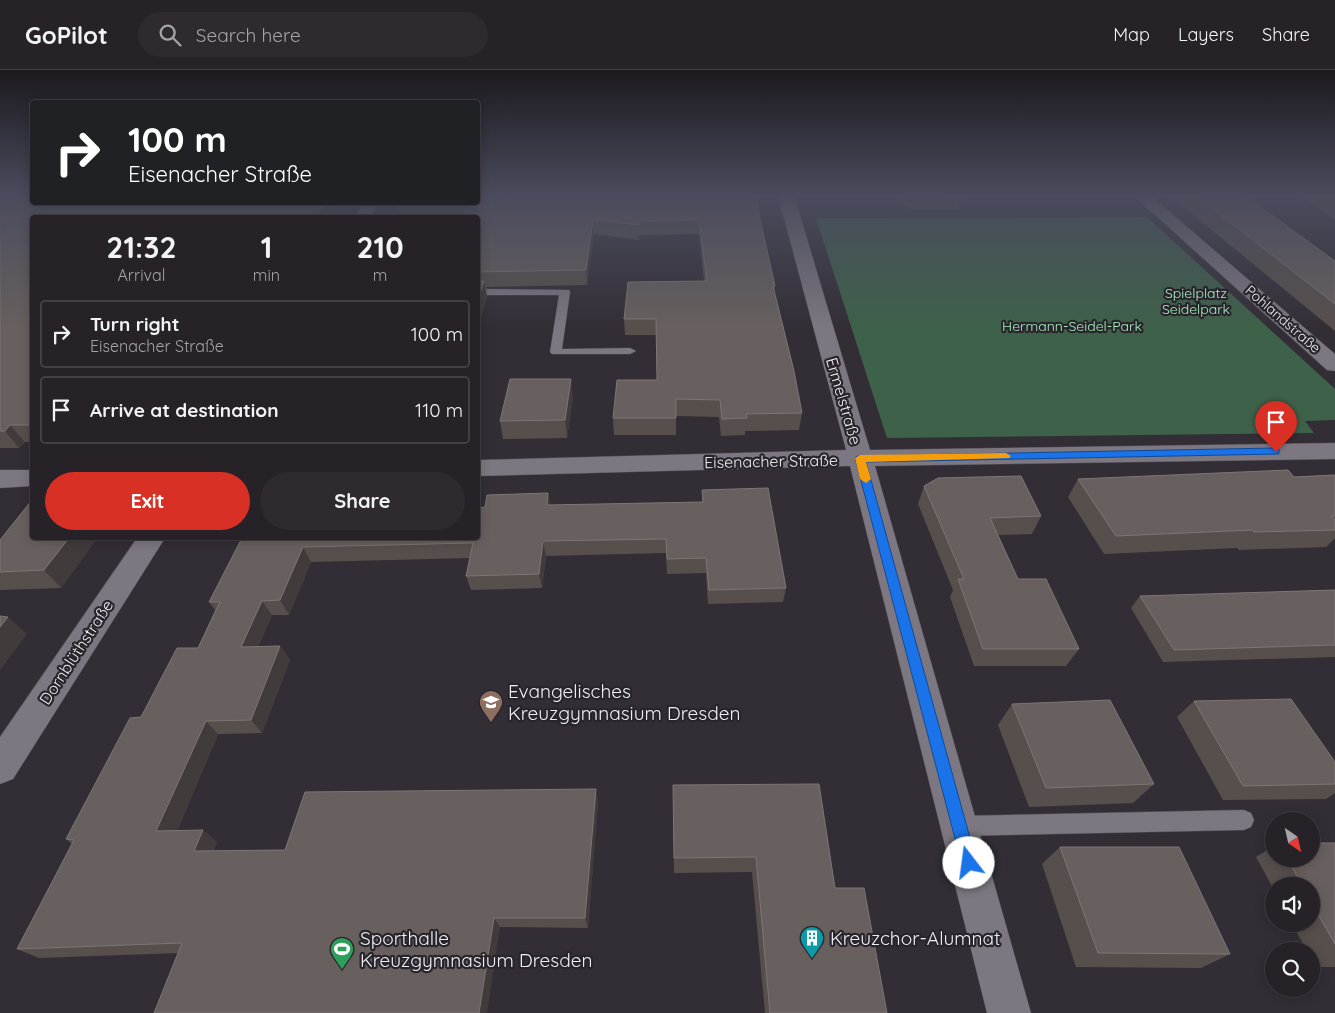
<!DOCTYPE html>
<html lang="en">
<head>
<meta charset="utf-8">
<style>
	body { margin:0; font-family:Quicksand,sans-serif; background:#2e2a30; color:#f1f3f6; height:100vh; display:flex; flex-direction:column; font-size:19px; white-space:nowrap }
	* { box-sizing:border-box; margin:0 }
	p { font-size:16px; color:#a4a4a8 }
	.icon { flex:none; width:28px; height:28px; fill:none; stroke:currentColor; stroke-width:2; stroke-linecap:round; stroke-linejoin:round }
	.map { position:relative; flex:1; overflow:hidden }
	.drawer { position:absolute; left:30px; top:145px; width:450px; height:325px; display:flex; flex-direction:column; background:#262228; border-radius:5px; box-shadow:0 2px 12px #0003,0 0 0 1px #423f45 }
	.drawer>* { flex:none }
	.guide { position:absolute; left:30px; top:30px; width:450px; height:105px; border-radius:5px; box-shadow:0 2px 12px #0003,0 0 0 1px #423f45; background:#202124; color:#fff; overflow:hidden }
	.needle { width:32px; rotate:146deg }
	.buttons { position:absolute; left:1265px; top:742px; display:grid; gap:10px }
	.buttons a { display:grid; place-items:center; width:55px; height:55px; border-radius:50%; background:#262228; box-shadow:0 2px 12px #0003,0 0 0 1px #423f45; font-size:25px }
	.pin { position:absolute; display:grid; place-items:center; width:42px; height:42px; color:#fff; margin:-51px -21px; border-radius:50% 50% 50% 0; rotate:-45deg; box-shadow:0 0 5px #0007 }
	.pin .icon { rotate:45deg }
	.me { position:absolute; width:55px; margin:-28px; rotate:345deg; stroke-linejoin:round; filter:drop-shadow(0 0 4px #0008) }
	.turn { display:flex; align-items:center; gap:18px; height:105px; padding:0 15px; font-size:22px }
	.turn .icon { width:65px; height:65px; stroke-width:2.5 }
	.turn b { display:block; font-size:35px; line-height:42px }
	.eta { display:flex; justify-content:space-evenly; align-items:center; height:85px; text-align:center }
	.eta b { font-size:30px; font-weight:700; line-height:35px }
	.primary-button { display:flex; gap:10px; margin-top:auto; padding:10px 15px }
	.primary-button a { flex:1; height:58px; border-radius:30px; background:#d93025; color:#fff; font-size:20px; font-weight:700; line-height:58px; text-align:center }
	.primary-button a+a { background:#2e2a30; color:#f1f3f6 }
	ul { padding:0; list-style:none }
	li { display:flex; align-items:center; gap:15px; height:68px; margin:0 10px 8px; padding:0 5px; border:2px solid #423f45; border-radius:5px }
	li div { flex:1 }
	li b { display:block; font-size:19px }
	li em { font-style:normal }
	header { display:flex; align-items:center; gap:30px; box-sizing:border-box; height:70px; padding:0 25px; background:#262228; border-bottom:1px solid #423f45 }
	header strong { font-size:24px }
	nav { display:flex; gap:28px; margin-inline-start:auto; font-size:18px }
	.search { width:350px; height:45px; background:#2e2a30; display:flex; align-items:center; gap:12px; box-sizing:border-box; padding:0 18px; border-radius:28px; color:#a4a4a8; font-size:19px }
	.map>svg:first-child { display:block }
</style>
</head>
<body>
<header>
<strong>GoPilot</strong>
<div class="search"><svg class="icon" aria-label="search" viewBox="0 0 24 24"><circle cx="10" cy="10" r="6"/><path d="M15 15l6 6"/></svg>Search here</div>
<nav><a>Map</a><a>Layers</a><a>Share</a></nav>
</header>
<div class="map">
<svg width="1335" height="943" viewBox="0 0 1335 943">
	<rect width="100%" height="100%" fill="#332e36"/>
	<path fill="#3e614a" d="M1147,147L1335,319V350L1305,351L1314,363L887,368L816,148Z"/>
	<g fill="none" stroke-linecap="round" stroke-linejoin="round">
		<g stroke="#4e4b50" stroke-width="1">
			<g id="service">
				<path d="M478,219L569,220L570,222L562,279L630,278L636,281L630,284H552L550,282L559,225H478Z"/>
				<path d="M1244,740L1251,743L1254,750L1251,757L1244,760L959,766L952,763L949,756L952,749L959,746Z"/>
			</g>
		</g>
		<g stroke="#4e4b50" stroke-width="1">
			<g id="minor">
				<path d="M778,125H794L870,380L1335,373V389L875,396L1031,943H987L850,396L478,406V390L846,380Z"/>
				<path d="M1133,125H1150L1335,284V301L1327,300Z"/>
				<path d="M0,400H32V416L0,418Z"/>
			</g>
		</g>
		<g stroke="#4e4b50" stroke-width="1">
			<g id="tertiary">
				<path d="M364,132H379L370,148H354Z"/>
				<path d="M137,468H165L13,709L0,714V667Z"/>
			</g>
		</g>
		<use href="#service" fill="#7c7780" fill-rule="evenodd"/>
		<use href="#minor" fill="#7c7780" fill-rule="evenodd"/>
		<use href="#tertiary" fill="#7c7780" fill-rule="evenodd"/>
	</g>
	<g fill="#574f4c">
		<path d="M0,125L32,132H341L330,148H32V372H25L19,378H0Z"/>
		<path d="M898,125H958L961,128L958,139H907Z"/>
		<path d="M1169,125H1244L1335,191V261Z"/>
		<path d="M1298,125H1335V150Z"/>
		<path d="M397,132H478L758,140L775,216L774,222L802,343L799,360L745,361V365L721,366L719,347L676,346V365H614L613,348L657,310L656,265H625L624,249L704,211L699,164L639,165V170L594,164L587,215L486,217L487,227L478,255V148L463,146H400Z"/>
		<path d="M573,327L567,368L503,369L500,351Z"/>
		<path d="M1335,405V468L1326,477L1239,480L1237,478L1104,484L1068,427L1078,409L1294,407Z"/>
		<path d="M924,416L1041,446L1032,464L998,465L1018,509L1079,579L1066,596H974L950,527L953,520L918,434Z"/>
		<path d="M702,420L786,518L783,532L708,534L706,503L667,504L666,483L546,486L542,518L471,520L466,506L470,488L311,492L289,545H272L258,577L280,576L290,590L262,663L218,664L177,761L217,772L213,781L285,780L598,732L588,858L500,857L179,883L39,888L17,879L72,774L66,769L141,647L198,578L215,540L209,532L242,468L485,437L548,423L550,435L702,432Z"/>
		<path d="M32,468H97L61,518L0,520V470Z"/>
		<path d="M1335,520V587L1163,592L1131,538L1140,526Z"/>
		<path d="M1194,631L1335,692V723L1326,729L1223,730L1177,647Z"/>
		<path d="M1012,634L1154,714L1133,733L1029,737L998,655Z"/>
		<path d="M673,715L835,818L887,943H765L752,802L674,803Z"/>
		<path d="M1335,773V897H1315L1311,890V881H1307L1292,854H1311V816H1274V820L1256,787L1274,776V789H1311Z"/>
		<path d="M1060,777L1230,884L1201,898L1076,897L1042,794Z"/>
	</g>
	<g fill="#423b3b">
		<path d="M0,125H11L0,134Z"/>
		<path d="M326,132H341L330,148H314Z"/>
		<path d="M593,150L594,164L587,215L586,200Z"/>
		<path d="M484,211L487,227L478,255V229Z"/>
		<path d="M571,309L573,327L567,368L565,350Z"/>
		<path d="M10,355L25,372L19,378L5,361Z"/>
		<path d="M548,423L551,438L547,435Z"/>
		<path d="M69,468H97L61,518L44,500Z"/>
		<path d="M543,471L546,486L542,518L539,504Z"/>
		<path d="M303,477L311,492L289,545L280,530Z"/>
		<path d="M262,531L272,545L252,591L241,577Z"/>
		<path d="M8,547L27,564L0,600V557Z"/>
		<path d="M280,576L290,590L262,663L251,650Z"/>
		<path d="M206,651L218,664L172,773L156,761Z"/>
		<path d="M596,719L598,732L588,858L585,848Z"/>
		<path d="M203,760L217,772L209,792L194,781Z"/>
		<path d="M494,848L500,857L487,943H479Z"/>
	</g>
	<g fill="#68605e" stroke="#7d7675">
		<path d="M7,125H32V132H326L314,148H32V355H10L5,361H0V131Z"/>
		<path d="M478,125H756L758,140L775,216H773L794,301L802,343L746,344L747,348L722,349L720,330L676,329V348H613L617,310H657L656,249H624L628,212L707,211L699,150L639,151V155L593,150L586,200L478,202V148H463L469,132H478Z"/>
		<path d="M907,125H958L961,128L909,129Z"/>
		<path d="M1195,125H1244L1335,191V234Z"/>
		<path d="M478,211H484L478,229Z"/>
		<path d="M510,309H571L565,350L500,351Z"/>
		<path d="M1288,400L1294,407L1335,405V446H1331L1335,450V460L1254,462L1253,460L1116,466L1078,409Z"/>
		<path d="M1021,406L1041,446L990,448L1018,509H1046L1079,579H983L958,509H964L924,416L938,408Z"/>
		<path d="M768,418L786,518L709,520L706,488L667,489L666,469L543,471L539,504L466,506L473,473L303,477L280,530L262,531L241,577L280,576L251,650L206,651L156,761L203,760L194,781L285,780L305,722L596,719L585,848H494L479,943H154L182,873L17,879L74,770L66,769L130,648L141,647L177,578H198L220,532H209L242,468H478V438L485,437L487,425L548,423L547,435L703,432L702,420Z"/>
		<path d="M32,430V468H69L44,500L0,502V470Z"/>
		<path d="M1335,520V575L1174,580L1140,526Z"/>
		<path d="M0,546L8,547L0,557Z"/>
		<path d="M1291,629L1335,692V714L1243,716L1194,631Z"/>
		<path d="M1110,630L1154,714L1046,718L1012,634Z"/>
		<path d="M819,714L835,818H864L887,943H770L756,787L674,788L673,715Z"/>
		<path d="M1311,773H1335V874L1311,832V816H1303L1287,789H1311Z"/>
		<path d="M1060,777H1179L1230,884L1098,883Z"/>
	</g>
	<linearGradient id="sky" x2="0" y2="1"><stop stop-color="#1c191e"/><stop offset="0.49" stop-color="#4a4c5d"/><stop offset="1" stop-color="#4a4c5d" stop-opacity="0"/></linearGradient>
	<rect width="1335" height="257" fill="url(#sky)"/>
	<path fill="#1a73e8" stroke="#114b97" d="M1276,378L1279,379V384L866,392L977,793L975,799L969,801L963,799L855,388L857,386Z"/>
	<path fill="#f59e0b" d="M1006,383L1011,386L1009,388L866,392L871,409L866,413L860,409L855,388L860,385Z"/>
	<defs>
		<g id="school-pin" transform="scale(1.25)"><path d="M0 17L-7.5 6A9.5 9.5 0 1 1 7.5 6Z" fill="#8d6e63" stroke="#29252c"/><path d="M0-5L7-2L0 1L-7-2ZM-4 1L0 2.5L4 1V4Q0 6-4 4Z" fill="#fff"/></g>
		<g id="building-pin" transform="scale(1.25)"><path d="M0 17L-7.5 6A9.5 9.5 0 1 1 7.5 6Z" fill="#0f9aa8" stroke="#29252c"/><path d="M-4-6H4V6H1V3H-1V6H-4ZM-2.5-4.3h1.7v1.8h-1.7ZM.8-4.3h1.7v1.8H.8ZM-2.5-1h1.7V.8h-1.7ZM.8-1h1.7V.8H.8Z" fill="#fff"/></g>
		<g id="stadium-pin" transform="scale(1.25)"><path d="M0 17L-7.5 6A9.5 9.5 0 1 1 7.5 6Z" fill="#2e9e5b" stroke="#29252c"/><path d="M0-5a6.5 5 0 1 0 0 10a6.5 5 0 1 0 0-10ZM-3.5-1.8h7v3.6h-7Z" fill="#fff"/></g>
	</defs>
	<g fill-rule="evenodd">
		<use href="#school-pin" x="491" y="632"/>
		<use href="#building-pin" x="812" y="868"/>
		<use href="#stadium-pin" x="342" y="879"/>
	</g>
	<g text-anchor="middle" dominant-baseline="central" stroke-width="4.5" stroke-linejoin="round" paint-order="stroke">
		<g font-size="14" fill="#a5efbe" stroke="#29252c">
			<text x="1196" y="223">Spielplatz<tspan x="1196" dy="16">Seidelpark</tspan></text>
			<text x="1072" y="256">Hermann-Seidel-Park</text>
		</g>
		<g font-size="14" fill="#f0eef3" stroke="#29252c">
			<text transform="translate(1283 249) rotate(41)">Pohlandstraße</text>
		</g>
		<g font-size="16" fill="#f0eef3" stroke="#29252c">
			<text transform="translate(844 331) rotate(74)">Ermelstraße</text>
			<text transform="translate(771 391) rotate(-1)">Eisenacher Straße</text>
			<text transform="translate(76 582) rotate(-57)">Dornblüthstraße</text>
		</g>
		<g font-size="19" fill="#f0eef3" stroke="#29252c" text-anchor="start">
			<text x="508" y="621">Evangelisches<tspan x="508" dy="22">Kreuzgymnasium Dresden</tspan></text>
			<text x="360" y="868">Sporthalle<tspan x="360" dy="22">Kreuzgymnasium Dresden</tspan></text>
			<text x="830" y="868">Kreuzchor-Alumnat</text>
		</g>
	</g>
</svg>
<div class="buttons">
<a><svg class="needle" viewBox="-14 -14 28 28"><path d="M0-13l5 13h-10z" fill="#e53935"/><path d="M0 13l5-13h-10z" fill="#a4a4a8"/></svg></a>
<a><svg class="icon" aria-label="sound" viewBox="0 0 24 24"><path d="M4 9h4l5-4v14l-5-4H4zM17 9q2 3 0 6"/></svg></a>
<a><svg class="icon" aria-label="search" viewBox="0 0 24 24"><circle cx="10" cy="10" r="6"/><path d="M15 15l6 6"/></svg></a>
</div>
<div class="pin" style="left:1276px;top:382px;background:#d93025"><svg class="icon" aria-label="arrive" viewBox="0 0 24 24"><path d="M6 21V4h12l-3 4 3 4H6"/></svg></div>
<svg class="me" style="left:969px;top:793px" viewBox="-20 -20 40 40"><circle r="19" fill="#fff"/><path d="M0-13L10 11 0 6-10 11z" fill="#1a73e8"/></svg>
<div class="guide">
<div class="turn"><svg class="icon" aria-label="right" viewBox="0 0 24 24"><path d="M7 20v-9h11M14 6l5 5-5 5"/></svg><div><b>100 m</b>Eisenacher Straße</div></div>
</div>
<section class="drawer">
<div class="eta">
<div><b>21:32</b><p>Arrival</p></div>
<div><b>1</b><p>min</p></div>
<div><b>210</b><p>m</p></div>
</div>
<ul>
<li><svg class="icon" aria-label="right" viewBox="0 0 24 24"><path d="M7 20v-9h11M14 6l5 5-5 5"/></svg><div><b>Turn right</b><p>Eisenacher Straße</p></div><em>100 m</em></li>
<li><svg class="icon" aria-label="arrive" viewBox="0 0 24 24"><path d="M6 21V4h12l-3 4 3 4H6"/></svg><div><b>Arrive at destination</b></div><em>110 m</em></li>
</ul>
<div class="primary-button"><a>Exit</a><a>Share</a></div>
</section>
</div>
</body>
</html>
